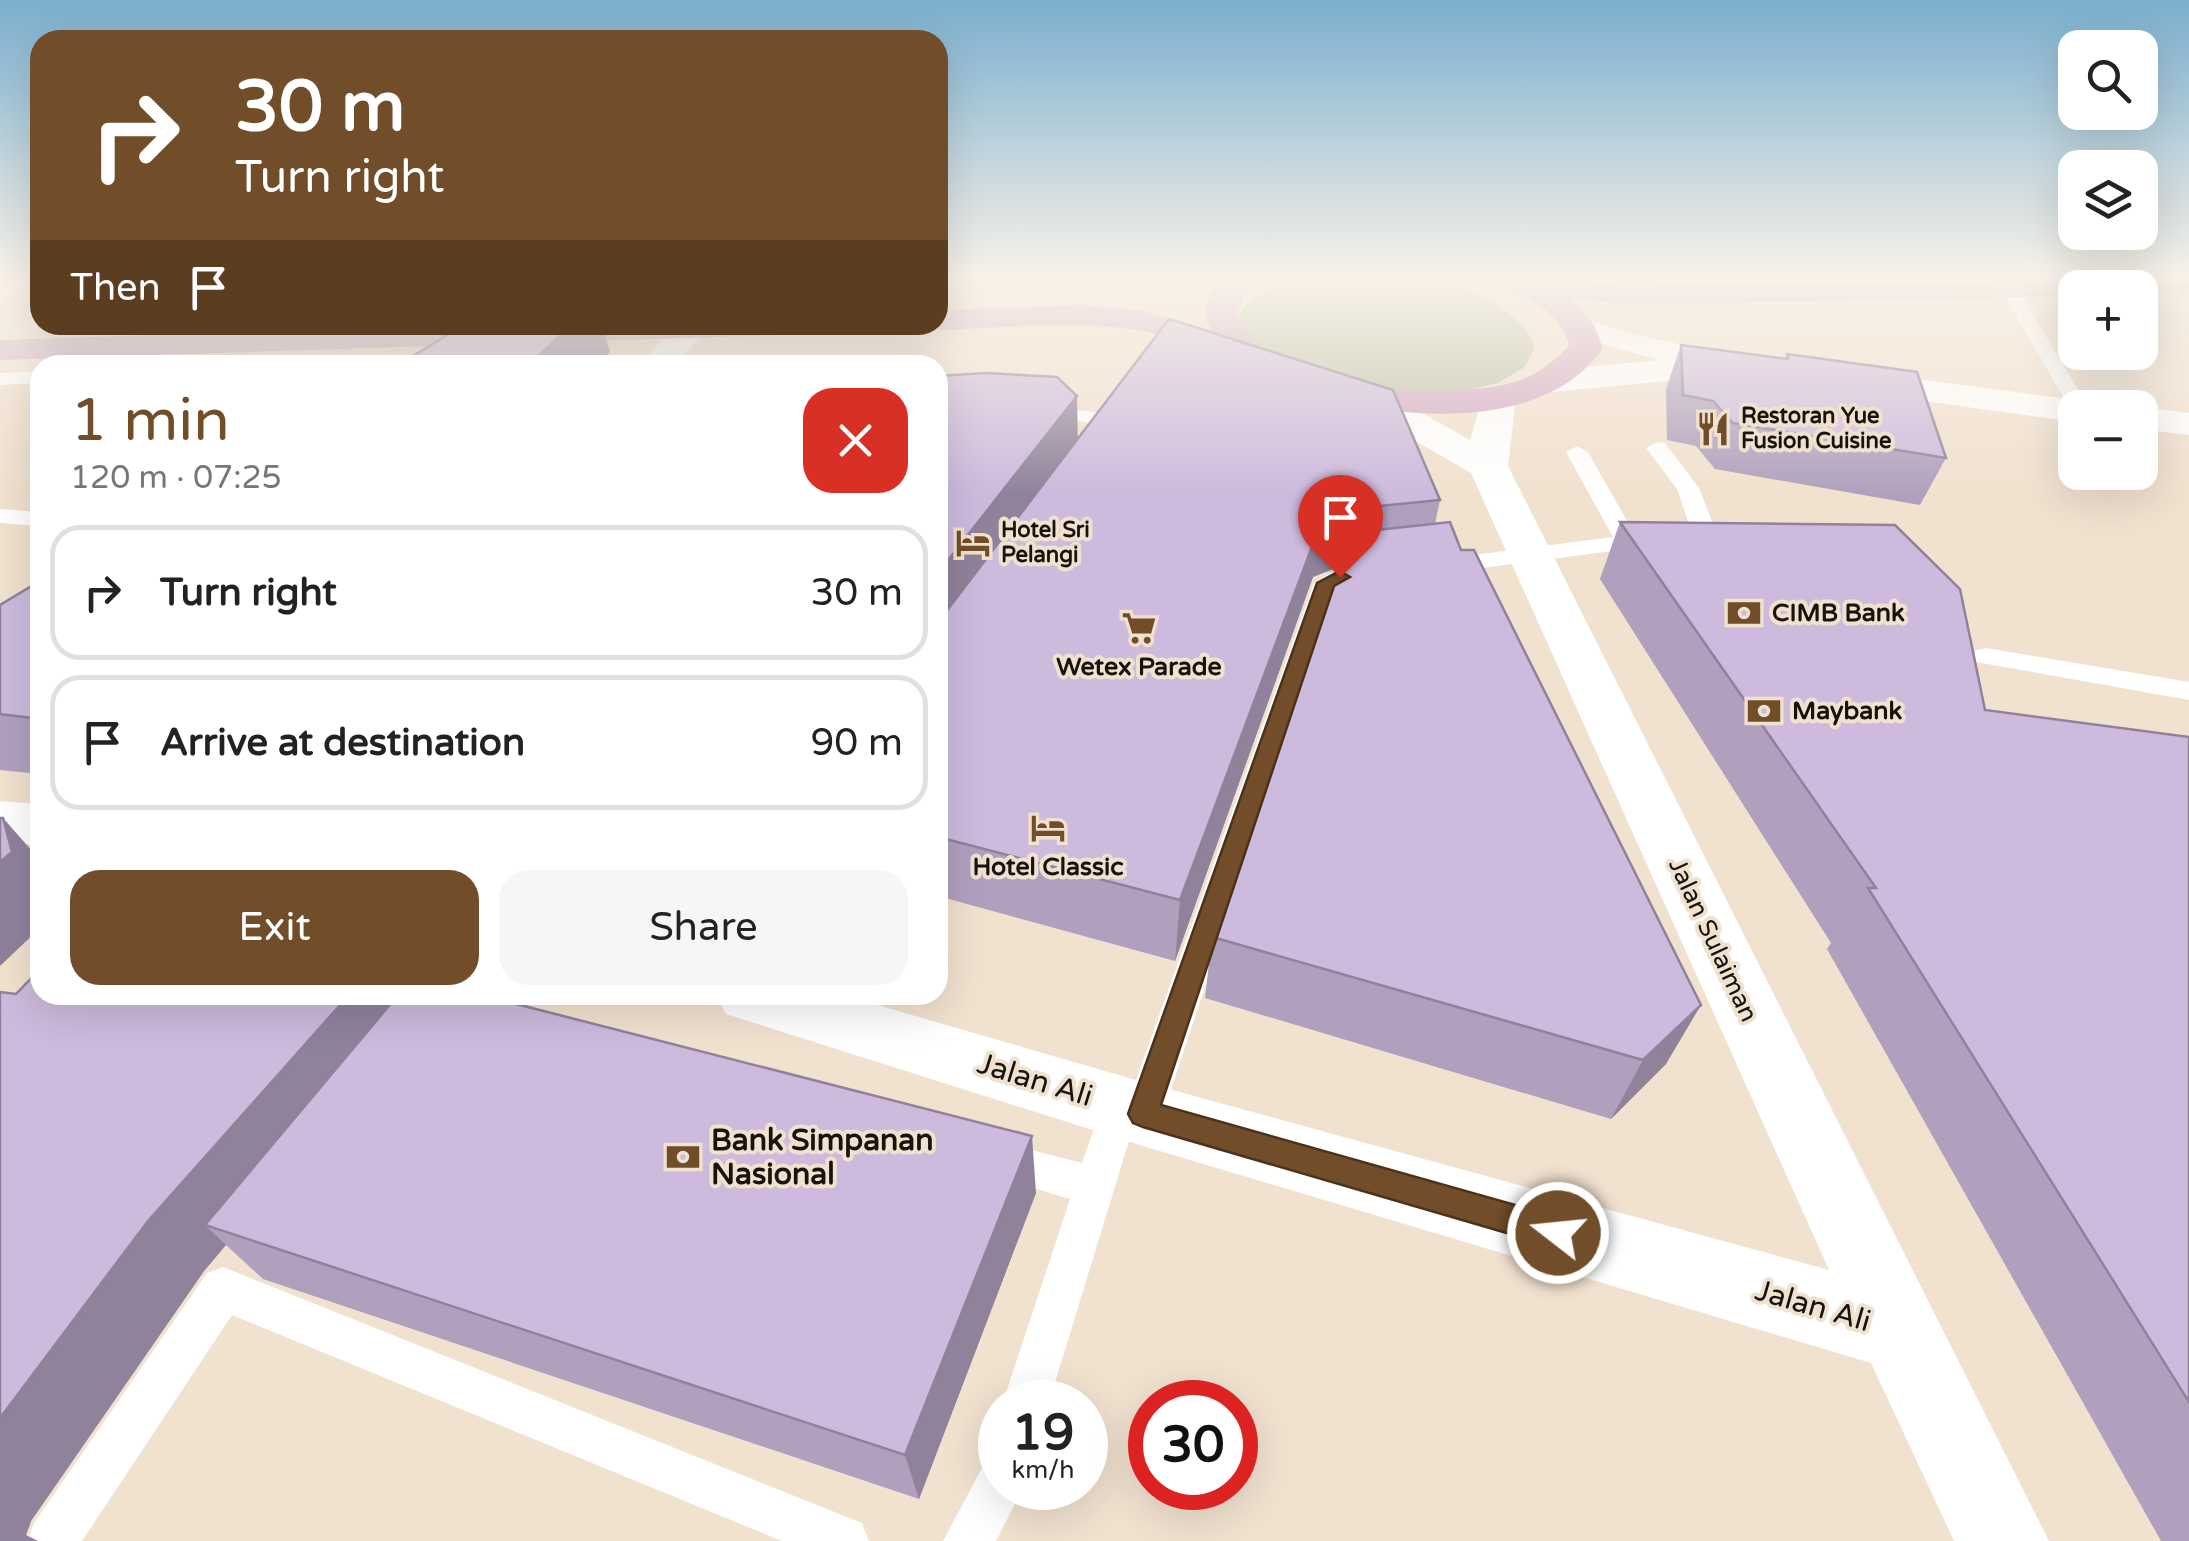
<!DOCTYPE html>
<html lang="en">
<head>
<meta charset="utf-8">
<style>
	body { margin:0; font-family:"Varela Round",sans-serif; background:#f6f6f6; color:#222; height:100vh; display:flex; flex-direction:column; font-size:38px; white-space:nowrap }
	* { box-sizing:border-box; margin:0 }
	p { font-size:32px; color:#767676 }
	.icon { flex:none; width:55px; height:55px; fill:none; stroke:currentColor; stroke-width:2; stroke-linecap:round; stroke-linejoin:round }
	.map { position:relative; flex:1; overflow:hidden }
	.drawer { position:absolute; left:30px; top:355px; width:918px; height:650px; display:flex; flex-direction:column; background:#fff; border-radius:30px; box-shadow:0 10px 40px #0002 }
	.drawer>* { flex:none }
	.guide { position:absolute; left:30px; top:30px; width:918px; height:305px; border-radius:30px; box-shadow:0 10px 40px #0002; background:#724d29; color:#fff; overflow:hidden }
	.fabs { position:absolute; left:2058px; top:30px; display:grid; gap:20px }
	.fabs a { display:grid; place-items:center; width:100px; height:100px; border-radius:20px; background:#fff; box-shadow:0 10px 40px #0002; font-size:50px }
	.speed { position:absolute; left:978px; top:1380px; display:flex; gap:20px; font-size:50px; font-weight:700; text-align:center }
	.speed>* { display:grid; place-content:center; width:130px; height:130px; border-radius:50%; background:#fff; box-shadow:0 10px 40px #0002; line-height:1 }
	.speed small { font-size:25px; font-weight:400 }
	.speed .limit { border:15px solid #d22; background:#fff; color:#111 }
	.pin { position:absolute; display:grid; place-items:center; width:85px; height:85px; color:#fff; margin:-102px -42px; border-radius:50% 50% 50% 0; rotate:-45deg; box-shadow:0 0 10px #0007 }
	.pin .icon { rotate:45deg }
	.me { position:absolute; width:110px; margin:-55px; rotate:286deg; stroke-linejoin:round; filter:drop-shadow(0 0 8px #0008) }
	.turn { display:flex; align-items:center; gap:35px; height:210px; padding:0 40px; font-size:45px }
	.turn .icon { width:130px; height:130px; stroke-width:2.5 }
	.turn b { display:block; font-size:70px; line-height:85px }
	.then { display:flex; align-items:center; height:95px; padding:0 40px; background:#0003; gap:20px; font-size:38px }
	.round { display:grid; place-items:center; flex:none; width:105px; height:105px; border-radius:30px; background:#f6f6f6 }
	.summary { display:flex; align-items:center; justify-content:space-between; height:170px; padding:0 40px }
	h1 { font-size:60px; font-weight:600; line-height:75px; color:#724d29 }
	.cta { display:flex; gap:20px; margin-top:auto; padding:20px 40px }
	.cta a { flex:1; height:115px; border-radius:30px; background:#724d29; color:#fff; font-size:40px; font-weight:600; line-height:115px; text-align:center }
	.cta a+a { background:#f6f6f6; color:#222 }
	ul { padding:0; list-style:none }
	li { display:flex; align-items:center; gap:30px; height:135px; margin:0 20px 15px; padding:0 20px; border:5px solid #e0e0e0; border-radius:30px }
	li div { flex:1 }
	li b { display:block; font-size:38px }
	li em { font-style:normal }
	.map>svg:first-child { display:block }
</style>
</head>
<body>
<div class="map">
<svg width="2189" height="1541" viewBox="0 0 2189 1541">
	<rect width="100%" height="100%" fill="#f1e1cf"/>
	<path fill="#bec4a9" d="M1414,279C1460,285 1516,301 1535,347L1525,367L1498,383L1453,394L1400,396L1260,359L1235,321C1268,262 1357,279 1414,279Z"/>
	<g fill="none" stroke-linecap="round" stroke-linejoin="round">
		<g fill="#fff" fill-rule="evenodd">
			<path d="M2004,286H2016L2089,408H2075V413L2072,412L2001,290Z"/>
			<path d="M180,338L189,344L163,365H141Z"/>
			<path d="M40,371V383L0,385V373Z"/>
			<path d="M1036,405L1101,413L1114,434L1100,456H1084L1081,451L1093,434L1087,422L1029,415V407Z"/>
			<path d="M1657,442L1665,443L1699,488L1712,521L1697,540L1443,573L1431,566L1443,559L1613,537L1566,452L1577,446L1588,452L1635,535L1682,529L1688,521L1677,489L1646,448Z"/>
			<path d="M0,509L40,512V526L0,523Z"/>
			<path d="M1372,567L1381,569L1384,574L1381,579L1337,587L1163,1114L1157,1126L1143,1132L1133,1128L1049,1402H1003L1070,1199L983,1173L977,1160L983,1147L997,1141L1082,1163L1106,1095L1120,1090L1131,1094L1314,583L1331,572Z"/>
			<path d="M1986,648L2189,682V700L1976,662L1973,656L1976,650Z"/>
			<path d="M223,1267L862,1523L869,1541H782L232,1315L82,1541H27L34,1523L207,1273Z"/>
			<path d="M1000,1458V1488H1023L996,1541H943L983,1466Z"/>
		</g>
		<g fill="#fff" fill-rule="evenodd">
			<path d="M0,279H35L31,286L0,299Z"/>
			<path d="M1651,279H1681L1682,295L1677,302H1655L1650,295Z"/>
			<path d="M1583,319L1650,338L1762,361L1768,368L1762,375L1750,379L1694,367L1690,376L1678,380L1552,392L1539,389L1534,381L1539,373L1552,370L1660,360L1571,336L1566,329L1571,322Z"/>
			<path d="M675,325L708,328L675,365H639Z"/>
			<path d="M1850,370L2075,400L2091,408H2075V422L1837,389L1832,381L1837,373Z"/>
			<path d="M1363,384L1376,387L1470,440L1485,389L1498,386L1511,389L1516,397L1508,466L2049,1541H1954L1871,1363L1143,1146L726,1014L716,995H843L1143,1082L1829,1270L1471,473L1350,403L1345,395L1350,387Z"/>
			<path d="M2140,407L2189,413V435L2140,429V408H2137Z"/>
			<path d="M0,801L40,804V846L0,841Z"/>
		</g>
		<g fill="#d3adc6" fill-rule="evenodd">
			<path d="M1227,279H1264L1243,296L1238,313C1262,392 1445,401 1511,383C1535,377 1552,363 1569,346C1561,312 1532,302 1505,287L1501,279H1572L1625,287L2189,279V293L2140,294V288H2075V296L1625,305L1570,297L1594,325L1603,348C1541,438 1382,419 1291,388C1269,381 1252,366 1231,357C1203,345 1165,335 1136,330C1071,320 1003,328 938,330L925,325H938V310L1082,305L1141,311L1211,330C1201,310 1208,292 1227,279Z"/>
			<path d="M465,325H795L790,332L778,335L0,360V340Z"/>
		</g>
	</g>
	<g fill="#b0a0be">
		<path d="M1681,345L1785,359L1787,354L1946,458L1920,505L1715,469L1696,446L1667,440L1666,389Z"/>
		<path d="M938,376L1077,396V439L1440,500L1435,524L1666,1064L1611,1119L1205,998L1212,937L1338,567L1313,577L1175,961L938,896Z"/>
		<path d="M1620,522L1985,710L2189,737V1541H2161L1827,949L1831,943L1600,579Z"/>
		<path d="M40,581V774L0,770V605Z"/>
		<path d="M0,992L1036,1193L919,1499L263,1279L226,1245L204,1271L31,1521L26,1535L0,1541Z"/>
	</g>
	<g fill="#90829b">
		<path d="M571,325H602L610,352L597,365H529Z"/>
		<path d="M1077,396L1078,449L938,640V573Z"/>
		<path d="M1349,509L1340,566L1313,577L1175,961L1180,900L1322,520Z"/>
		<path d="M3,818L40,860V928L0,966V862Z"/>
		<path d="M349,995H433L205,1225L226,1245L204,1271L31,1521L26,1535L38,1541H0V1418L148,1221Z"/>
		<path d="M1701,1005L1666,1064L1611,1119L1643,1060Z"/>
		<path d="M1032,1136L1036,1193L919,1499L905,1455Z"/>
	</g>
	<g fill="#cdbadd" stroke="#90829b" stroke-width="2.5">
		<path d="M1169,319L1393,390L1440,500L1349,509L1322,520L1180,900L938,837V615L945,613Z"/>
		<path d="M464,325H571L529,365H398Z"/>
		<path d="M1681,345L1788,359L1787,354L1917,372L1946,458L1733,423L1713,401L1683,395Z"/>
		<path d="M987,373L1057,377L1077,396L938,573V376Z"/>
		<path d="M1450,522L1461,550H1474L1701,1005L1643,1060L1212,937L1349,533Z"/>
		<path d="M1620,522L1895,525L1960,589L1985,710L2189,737V1402L1868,888H1876Z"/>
		<path d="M40,581V719L0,714V605Z"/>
		<path d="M0,818H3L12,852L0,862Z"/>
		<path d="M40,969V995H349L148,1221L0,1418V992L16,994Z"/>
		<path d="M398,995H481L1032,1136L905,1455L205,1225Z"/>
	</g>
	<linearGradient id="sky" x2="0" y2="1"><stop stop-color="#7aafce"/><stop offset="0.56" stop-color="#f9f2e9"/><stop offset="1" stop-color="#f9f2e9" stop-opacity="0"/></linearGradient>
	<rect width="2189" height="495" fill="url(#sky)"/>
	<path fill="#724d29" stroke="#4a321b" stroke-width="2.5" d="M1340,571L1350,577L1334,586L1161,1105L1558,1217L1570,1222L1574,1233L1570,1244L1558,1248L1143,1127L1133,1123L1128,1114L1317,583Z"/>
	<defs>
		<g id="restaurant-bare" transform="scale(2.7)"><path d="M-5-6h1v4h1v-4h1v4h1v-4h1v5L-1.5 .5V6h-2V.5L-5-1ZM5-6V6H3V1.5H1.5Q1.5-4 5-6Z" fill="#724d29" stroke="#f1e1cf" stroke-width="2.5" paint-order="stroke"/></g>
		<g id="hotel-bare" transform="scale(2.7)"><path d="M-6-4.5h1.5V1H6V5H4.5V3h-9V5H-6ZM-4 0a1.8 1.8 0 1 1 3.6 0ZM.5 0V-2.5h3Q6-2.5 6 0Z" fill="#724d29" stroke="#f1e1cf" stroke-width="2.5" paint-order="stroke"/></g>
		<g id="bank-bare" transform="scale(2.7)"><path d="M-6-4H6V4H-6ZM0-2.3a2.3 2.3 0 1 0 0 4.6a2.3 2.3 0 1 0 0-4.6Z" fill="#724d29" stroke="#f1e1cf" stroke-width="2.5" paint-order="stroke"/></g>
		<g id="supermarket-bare" transform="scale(2.7)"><path d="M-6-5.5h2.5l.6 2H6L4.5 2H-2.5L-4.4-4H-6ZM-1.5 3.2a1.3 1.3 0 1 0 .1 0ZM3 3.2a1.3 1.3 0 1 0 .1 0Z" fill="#724d29" stroke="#f1e1cf" stroke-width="2.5" paint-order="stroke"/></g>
	</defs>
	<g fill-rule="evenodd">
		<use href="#restaurant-bare" x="1713" y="429"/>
		<use href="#hotel-bare" x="973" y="543"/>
		<use href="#bank-bare" x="1744" y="613"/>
		<use href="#supermarket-bare" x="1139" y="628"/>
		<use href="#bank-bare" x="1764" y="711"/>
		<use href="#hotel-bare" x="1048" y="828"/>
		<use href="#bank-bare" x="683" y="1157"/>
	</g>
	<g text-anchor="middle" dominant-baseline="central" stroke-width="8" stroke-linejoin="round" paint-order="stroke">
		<g font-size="22" font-weight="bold" fill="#18130d" stroke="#f1e1cf" text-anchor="start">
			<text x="1741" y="416">Restoran Yue<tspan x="1741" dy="25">Fusion Cuisine</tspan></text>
			<text x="1001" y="530">Hotel Sri<tspan x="1001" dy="25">Pelangi</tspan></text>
		</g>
		<g font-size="25" font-weight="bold" fill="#18130d" stroke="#f1e1cf" text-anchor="start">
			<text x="1772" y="613">CIMB Bank</text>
			<text x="1139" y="667" text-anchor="middle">Wetex Parade</text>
			<text x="1792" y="711">Maybank</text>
			<text x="1048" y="867" text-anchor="middle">Hotel Classic</text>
		</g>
		<g font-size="25" fill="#18130d" stroke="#f1e1cf">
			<text transform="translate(1713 940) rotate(65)">Jalan Sulaiman</text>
		</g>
		<g font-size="30" fill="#18130d" stroke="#f1e1cf">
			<text transform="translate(1035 1080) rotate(17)">Jalan Ali</text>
			<text transform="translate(1813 1306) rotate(16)">Jalan Ali</text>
		</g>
		<g font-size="30" font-weight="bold" fill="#18130d" stroke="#f1e1cf" text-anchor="start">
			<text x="711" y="1140">Bank Simpanan<tspan x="711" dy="34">Nasional</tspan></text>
		</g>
	</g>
</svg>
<div class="fabs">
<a><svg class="icon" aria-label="search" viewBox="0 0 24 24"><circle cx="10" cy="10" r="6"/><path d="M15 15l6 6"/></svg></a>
<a><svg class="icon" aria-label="layers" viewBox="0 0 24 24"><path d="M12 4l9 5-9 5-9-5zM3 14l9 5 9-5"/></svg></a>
<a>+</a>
<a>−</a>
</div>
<div class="speed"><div>19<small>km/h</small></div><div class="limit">30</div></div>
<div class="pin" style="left:1340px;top:577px;background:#d93025"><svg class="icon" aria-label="arrive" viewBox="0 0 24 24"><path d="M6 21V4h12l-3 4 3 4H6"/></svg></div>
<svg class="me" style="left:1558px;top:1233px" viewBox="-20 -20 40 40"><circle r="17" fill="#724d29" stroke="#fff" stroke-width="3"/><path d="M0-11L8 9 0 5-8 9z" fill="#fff"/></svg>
<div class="guide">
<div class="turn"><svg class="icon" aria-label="right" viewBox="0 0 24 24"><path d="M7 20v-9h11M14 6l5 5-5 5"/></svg><div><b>30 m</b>Turn right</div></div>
<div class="then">Then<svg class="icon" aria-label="arrive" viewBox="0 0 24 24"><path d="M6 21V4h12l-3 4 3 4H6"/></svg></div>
</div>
<section class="drawer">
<div class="summary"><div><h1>1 min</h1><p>120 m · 07:25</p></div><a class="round" style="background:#d93025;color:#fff"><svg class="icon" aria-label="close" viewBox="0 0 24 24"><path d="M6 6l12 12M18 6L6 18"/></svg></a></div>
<ul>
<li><svg class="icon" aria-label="right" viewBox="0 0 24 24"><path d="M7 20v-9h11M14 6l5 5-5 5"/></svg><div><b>Turn right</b></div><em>30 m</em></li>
<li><svg class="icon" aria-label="arrive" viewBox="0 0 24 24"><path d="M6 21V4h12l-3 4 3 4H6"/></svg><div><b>Arrive at destination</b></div><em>90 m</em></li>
</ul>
<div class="cta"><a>Exit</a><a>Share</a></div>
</section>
</div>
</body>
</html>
